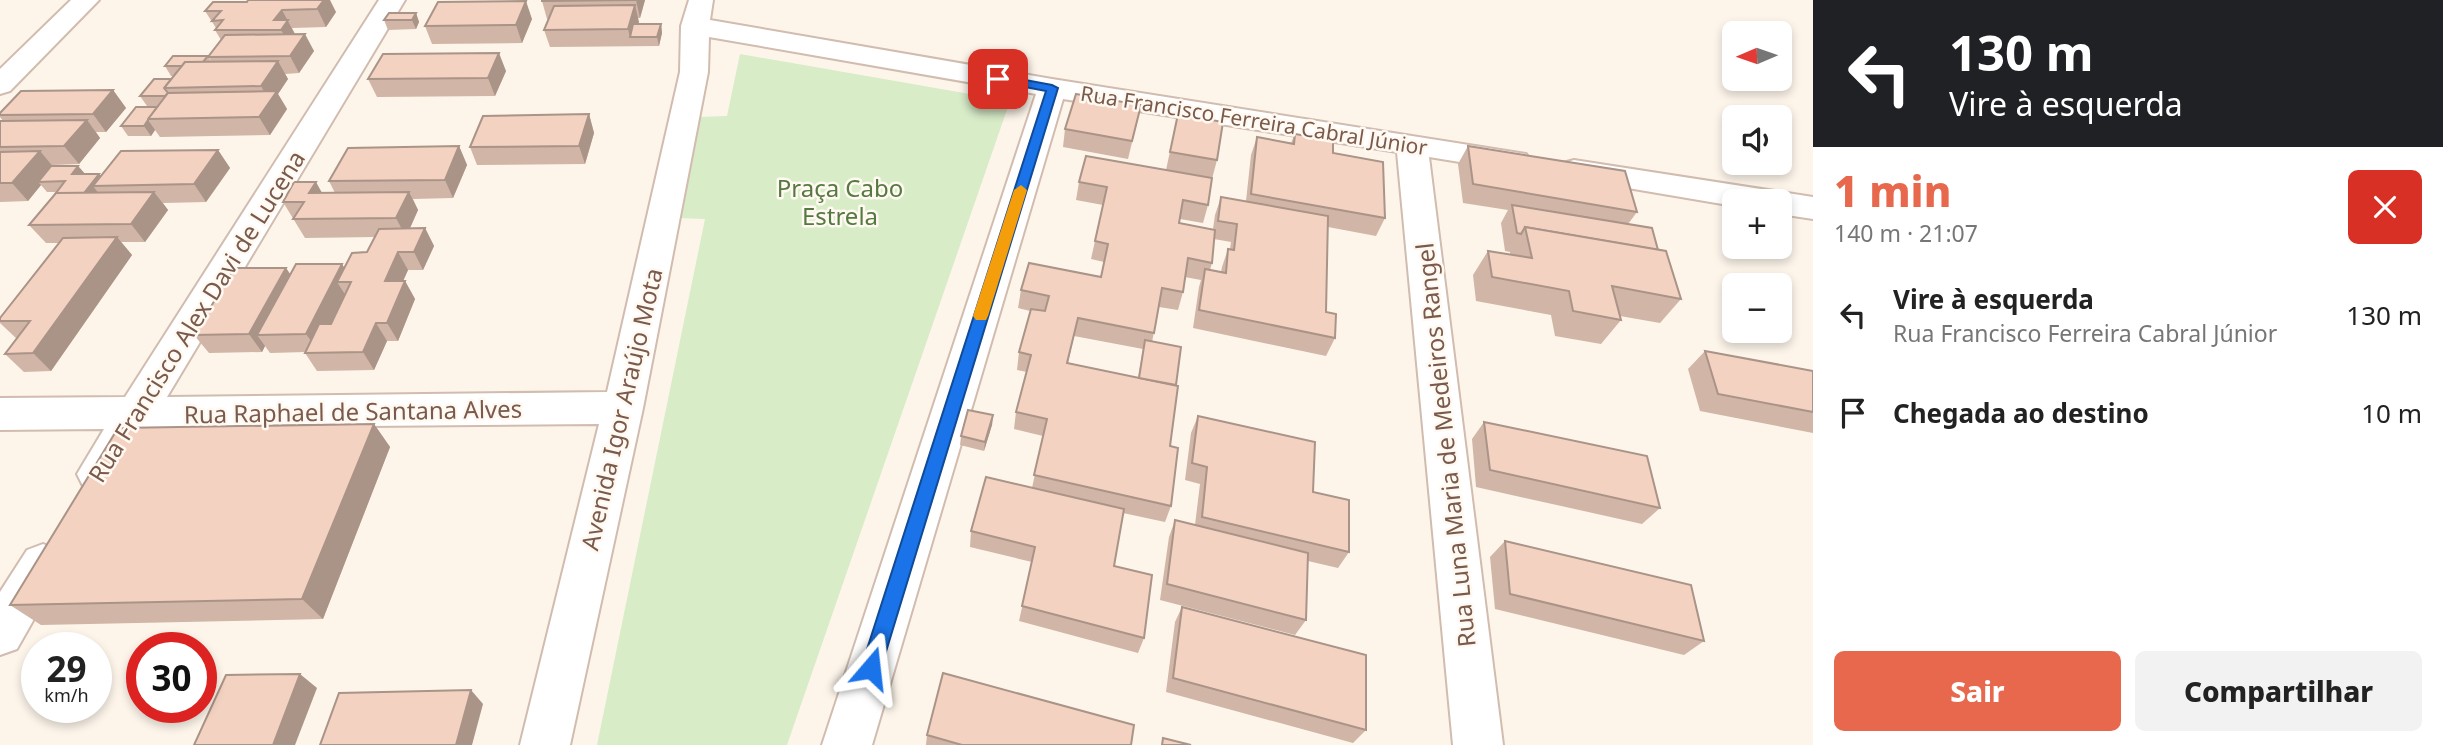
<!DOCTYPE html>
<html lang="pt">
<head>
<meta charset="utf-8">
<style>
	body { margin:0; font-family:"Noto Sans",sans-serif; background:#f2f2f2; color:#222; height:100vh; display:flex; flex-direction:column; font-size:26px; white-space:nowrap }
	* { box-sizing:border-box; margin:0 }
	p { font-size:23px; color:#767676 }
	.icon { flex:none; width:38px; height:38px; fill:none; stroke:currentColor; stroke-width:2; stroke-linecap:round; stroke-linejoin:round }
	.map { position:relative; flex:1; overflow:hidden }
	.panel { display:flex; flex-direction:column; background:#fff; width:630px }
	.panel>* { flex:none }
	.guide { background:#202124; color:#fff; overflow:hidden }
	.needle { width:46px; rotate:268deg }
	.tools { position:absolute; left:1722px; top:21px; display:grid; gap:14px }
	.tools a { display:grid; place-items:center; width:70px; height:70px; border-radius:10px; background:#fff; box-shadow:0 4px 10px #0003; font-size:35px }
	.speed { position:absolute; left:21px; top:632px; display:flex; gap:14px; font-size:35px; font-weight:700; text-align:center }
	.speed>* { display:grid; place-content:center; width:91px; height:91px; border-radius:50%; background:#fff; box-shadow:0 4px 10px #0003; line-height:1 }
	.speed small { font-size:18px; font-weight:400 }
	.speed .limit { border:10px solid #d22; background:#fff; color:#111 }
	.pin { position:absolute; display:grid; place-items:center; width:60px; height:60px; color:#fff; margin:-30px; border-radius:14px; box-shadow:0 4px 10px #0006 }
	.me { position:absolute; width:77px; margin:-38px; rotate:17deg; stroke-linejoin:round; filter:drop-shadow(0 0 5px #0008) }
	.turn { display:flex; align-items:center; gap:24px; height:147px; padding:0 21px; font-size:32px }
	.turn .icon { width:91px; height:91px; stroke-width:2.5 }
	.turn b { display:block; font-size:49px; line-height:60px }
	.round { display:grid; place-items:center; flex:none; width:74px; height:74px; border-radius:10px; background:#f2f2f2 }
	.summary { display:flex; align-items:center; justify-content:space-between; height:119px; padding:0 21px }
	h1 { font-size:42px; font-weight:800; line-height:52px; color:#e8684e }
	.cta { display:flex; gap:14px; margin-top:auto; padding:14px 21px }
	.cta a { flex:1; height:80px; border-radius:10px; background:#e8684e; color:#fff; font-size:28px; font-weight:800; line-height:80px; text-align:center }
	.cta a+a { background:#f2f2f2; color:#222 }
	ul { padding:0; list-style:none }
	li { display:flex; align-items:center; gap:21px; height:98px; padding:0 21px }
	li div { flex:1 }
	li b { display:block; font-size:26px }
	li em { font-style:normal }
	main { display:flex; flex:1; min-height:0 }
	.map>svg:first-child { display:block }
</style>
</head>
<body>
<main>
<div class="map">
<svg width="1813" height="745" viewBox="0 0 1813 745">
	<rect width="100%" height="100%" fill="#fdf5ea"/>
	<path fill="#d8ecc8" d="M740,54L1010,101L787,745H597L705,219L677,218L698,117L727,116Z"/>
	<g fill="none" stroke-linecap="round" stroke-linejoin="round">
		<g stroke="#d1bcaf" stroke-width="4">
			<g id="minor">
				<path d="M71,0H99L10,91L0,94V69Z"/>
				<path d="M379,0H405L167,397L607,392L680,72L681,26L689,0H713L710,20L1052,79L1526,154L1531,161L1526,168L1515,171L1429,157L1503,745H1453L1397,152L1063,99L872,745H822L1036,94L709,37L708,72L643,408L570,745H520L599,424L148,428L113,486L98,491L83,486L77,474L104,429L0,430V398L125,397Z"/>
				<path d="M1574,160L1813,197V219L1780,214V201H1734V206L1563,177L1558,170L1563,163Z"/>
				<path d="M43,544L59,550L65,564L17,649L0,655V592L27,550Z"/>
			</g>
		</g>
		<use href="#minor" fill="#fff" fill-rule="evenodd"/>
	</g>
	<g fill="#d1b5a6" fill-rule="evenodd">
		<path d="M248,0L336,12L326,27L292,28L295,34L314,51L299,73L285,74L288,79L278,94L287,109L270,135L160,137L155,130L151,136H128L121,126L158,106H147L140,96L171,79L174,76H171L165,66L208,56L212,62L208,57L221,40L215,30L217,29L216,28L205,11L247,2Z"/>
		<path d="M645,0L640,18H638V24H661L662,33L659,46L550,47L544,30L549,19H547L542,1Z"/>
		<path d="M416,13L419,22L416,29L388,30L384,20Z"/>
		<path d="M532,19L522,43L432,44L425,26Z"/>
		<path d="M506,71L495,96L377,97L368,79Z"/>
		<path d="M113,90L126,108L106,132H96L100,138L79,164L52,165L53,166H78L85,174H99L101,176L218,150L230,168L206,202L163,203L168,210L145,242H121L132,255L51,371L24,372L5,354L17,339L0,323V318L59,243H46L29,225L57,192H47L41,185L28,201L0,202V121H3L0,117V113Z"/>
		<path d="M1141,105L1128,159L1063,147L1065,129Z"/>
		<path d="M589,114L594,133L585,164L477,165L470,147Z"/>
		<path d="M1178,114L1217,160L1212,179L1208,205L1203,223L1180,219L1179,223L1213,229L1215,215L1221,197L1246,201L1251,155L1257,137L1291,143L1295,134L1333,153L1385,218L1376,236L1328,227L1326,312L1335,338L1326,356L1193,328L1199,287L1201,280L1185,277L1183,292L1178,310L1159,307L1152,342L1176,385L1170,446L1171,506L1165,522L1123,513L1114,566L1144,638L1138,653L1019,621L1032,562L970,547L971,531L1032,488L1043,436L1014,429L1016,412L1027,372L1017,370L1019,352L1030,311L1018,308L1021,290L1101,276L1104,262L1091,259L1103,205L1076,200L1079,182L1166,170ZM1214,239L1231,242L1230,249H1228L1222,267L1221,272L1210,270L1212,263ZM1074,336L1143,349L1138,378L1068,363Z"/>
		<path d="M459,146L467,165L453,198L413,199L418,210L410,228H425L434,246L423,270H408L403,281H405L415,299L398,341H387L374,370L317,371L305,353V352L270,353L265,346L262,352L209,353L194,335L286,268L290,274L342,264L344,268L367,252L375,237L305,238L283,202L322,193H335L329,181Z"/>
		<path d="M1468,146L1637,212L1628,224L1658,250L1681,299L1660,323L1620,316L1621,320L1601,344L1555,336L1551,315L1476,301L1473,275L1488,251L1510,254V252L1505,251L1501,223L1508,210L1463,203L1458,164Z"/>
		<path d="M1705,351L1813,371V433L1700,411L1688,369Z"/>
		<path d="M993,415L992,425L984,451L960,445L961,436Z"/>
		<path d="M1198,416L1313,492L1349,552L1338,568L1308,561L1306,620L1295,635L1160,600L1169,537L1175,520L1195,525L1200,484L1185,480L1191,433Z"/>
		<path d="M1484,422L1660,508L1642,524L1476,487L1472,439Z"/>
		<path d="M374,424L390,447L323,619L41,625L10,605Z"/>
		<path d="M1505,541L1704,641L1684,655L1495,609L1490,557Z"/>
		<path d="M1182,607L1366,730L1353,743L1166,692L1175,622Z"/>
		<path d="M927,735L1131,745H926Z"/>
	</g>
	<g fill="#aa9387">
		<path d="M313,0H330L336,12L326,27Z"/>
		<path d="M636,0H645L640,18Z"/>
		<path d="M526,1L532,19L522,43L516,25Z"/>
		<path d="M635,5L639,22L635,37H630L628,29Z"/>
		<path d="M282,10L297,38L291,47L281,30L274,20Z"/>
		<path d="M416,13L419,22L416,29L412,20Z"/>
		<path d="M661,24L662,33L659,46L657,37Z"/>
		<path d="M305,34L314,51L299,73L290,56Z"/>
		<path d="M499,53L506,71L495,96L488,78Z"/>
		<path d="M278,61L288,79L278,94L287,109L270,135L259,117L270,102L261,86Z"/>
		<path d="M113,90L126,108L106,132L93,114Z"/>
		<path d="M589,114L594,133L585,164L579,146Z"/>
		<path d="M87,120L100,138L79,164L64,146Z"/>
		<path d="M148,120L155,130L151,136L144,126Z"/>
		<path d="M459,146L467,165L453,198L445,180Z"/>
		<path d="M218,150L230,168L206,202L194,184Z"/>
		<path d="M40,151L55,169L38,182L41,185L28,201L12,183Z"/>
		<path d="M78,166L86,175L72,174Z"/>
		<path d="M99,174L107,183L93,186L99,194H83Z"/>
		<path d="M316,182L326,200L309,193Z"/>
		<path d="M154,192L168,210L145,242L131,224Z"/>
		<path d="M409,192L418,210L406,237L396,218Z"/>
		<path d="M425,228L434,246L423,270L414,252Z"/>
		<path d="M117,237L132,255L51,371L33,353Z"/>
		<path d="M398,252L408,270L395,299L385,281Z"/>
		<path d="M342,264L353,282H337L346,296L319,352L306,334Z"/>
		<path d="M286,268L298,286L257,335L265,346L262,352L249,334Z"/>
		<path d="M405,281L415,299L398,341L387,323Z"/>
		<path d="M376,323L387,341L374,370L363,352Z"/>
		<path d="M993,415L992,425L984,451L985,442Z"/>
		<path d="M374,424L390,447L323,619L302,599Z"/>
		<path d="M300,674L317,688L295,745H273Z"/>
		<path d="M471,690L483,704L472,745H456Z"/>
	</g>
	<g fill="#f3d2c1" stroke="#aa9387" stroke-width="2">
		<path d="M248,0H324L317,9L282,10L274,20H288L281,30H215L223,20L212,21L221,11H205L213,2H247Z"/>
		<path d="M542,0H636L542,1Z"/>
		<path d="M526,1L516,25L425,26L438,2Z"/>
		<path d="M635,5L628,29L544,30L554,6Z"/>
		<path d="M389,13H416L412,20H384Z"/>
		<path d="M633,24H661L657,37H630Z"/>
		<path d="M305,34L290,56L208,57L225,35Z"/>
		<path d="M499,53L488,78L368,79L383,54Z"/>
		<path d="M173,56H208L203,62H185L182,66H165Z"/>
		<path d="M278,61L261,86L164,88L185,62Z"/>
		<path d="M154,79H171L164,88L168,93L165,96H140Z"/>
		<path d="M113,90L93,114L0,115V113L21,91Z"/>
		<path d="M277,91L259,117L148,119L168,93Z"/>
		<path d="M1076,94L1141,105L1132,141L1065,129Z"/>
		<path d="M136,107H157L148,119V120L144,126H121Z"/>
		<path d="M589,114L579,146L470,147L483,116Z"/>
		<path d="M1178,114L1223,122L1217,160L1170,152Z"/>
		<path d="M87,120L64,146L0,147V121Z"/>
		<path d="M1295,134L1333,140V153L1383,162L1385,218L1251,194L1257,137L1294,144Z"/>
		<path d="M459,146L445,180L329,181L348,148Z"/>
		<path d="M1468,146L1625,171L1637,212L1473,184Z"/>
		<path d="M218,150L194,184L93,186L121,151Z"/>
		<path d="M40,151L12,183H0V152Z"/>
		<path d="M1086,156L1212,178L1208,205L1183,200L1179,223L1215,230L1212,263L1188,258L1183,292L1162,288L1154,333L1078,318L1067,363L1178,386L1170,446L1178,448L1171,506L1034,475L1047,419L1016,412L1031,355L1019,352L1031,309L1045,311L1049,296L1021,290L1029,263L1101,277L1108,244L1095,241L1107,187L1079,182Z"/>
		<path d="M51,166H78L72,174H99L84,193H56L65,181L38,182Z"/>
		<path d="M294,182H316L309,193L409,192L396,218L293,219L304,202H283Z"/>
		<path d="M154,192L131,224L29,225L56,193Z"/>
		<path d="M1221,197L1328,216L1326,312L1336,314L1335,338L1199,310L1205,269L1226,273L1228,249L1234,250L1237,224L1218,221Z"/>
		<path d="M1512,205L1652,228L1658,250L1525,227L1521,234L1517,233Z"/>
		<path d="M1525,227L1666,251L1681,299L1612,286L1621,320L1573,311L1569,291L1492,277L1488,251L1532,258Z"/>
		<path d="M425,228L414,252H398L385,281H405L387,323H376L363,352L305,353L319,324H331L351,282H337L352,253L367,252L379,229Z"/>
		<path d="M117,237L33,353L5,354L30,321H0V318L63,238Z"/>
		<path d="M296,264H342L306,334L257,335Z"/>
		<path d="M234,268H286L249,334L194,335Z"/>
		<path d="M1145,340L1181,347L1176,385L1139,378Z"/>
		<path d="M1705,351L1813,371V412L1718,394Z"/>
		<path d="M968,410L993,415L985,442L961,436Z"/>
		<path d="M1198,416L1315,442L1313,492L1349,500V552L1202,517L1207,467L1192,463Z"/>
		<path d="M1484,422L1647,456L1660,508L1490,470Z"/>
		<path d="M374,424L302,599L10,605L118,428Z"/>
		<path d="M986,477L1124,509L1114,566L1152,575L1144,638L1022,606L1035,547L971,531Z"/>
		<path d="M1175,520L1308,553L1306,620L1167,584Z"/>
		<path d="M1505,541L1691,585L1704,641L1510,594Z"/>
		<path d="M1182,607L1366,655V730L1173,678Z"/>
		<path d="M943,673L1134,725L1131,745H962L927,735Z"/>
		<path d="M300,674L273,745H194L226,675Z"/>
		<path d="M471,690L456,745H320L339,693Z"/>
		<path d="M1163,738L1191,745H1162Z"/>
	</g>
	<path fill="#1a73e8" stroke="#114b97" stroke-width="2" d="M998,75L1052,85L1058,88L881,668L878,675L871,678L864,675L861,668L1046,91L994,81L992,79Z"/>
	<path fill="#f59e0b" d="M1021,185L1027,190L988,316L986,320H976L973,316L1014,190Z"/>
	<g text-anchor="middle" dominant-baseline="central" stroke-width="5" stroke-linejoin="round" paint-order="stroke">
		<g font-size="21" fill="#7a5a4c" stroke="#fff9f1">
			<text transform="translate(1254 120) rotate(9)">Rua Francisco Ferreira Cabral Júnior</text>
		</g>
		<g font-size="24" fill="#547a41" stroke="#fff9f1">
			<text x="840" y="187">Praça Cabo<tspan x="840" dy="28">Estrela</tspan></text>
		</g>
		<g font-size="24" fill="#7a5a4c" stroke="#fff9f1">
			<text transform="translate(196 316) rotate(-58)">Rua Francisco Alex Davi de Lucena</text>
			<text transform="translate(621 409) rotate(-77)">Avenida Igor Araújo Mota</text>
			<text transform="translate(353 411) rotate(-1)">Rua Raphael de Santana Alves</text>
			<text transform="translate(1445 445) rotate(-96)">Rua Luna Maria de Medeiros Rangel</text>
		</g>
	</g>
</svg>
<div class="tools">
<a><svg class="needle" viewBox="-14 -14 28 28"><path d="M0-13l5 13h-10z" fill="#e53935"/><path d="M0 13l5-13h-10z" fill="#767676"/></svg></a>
<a><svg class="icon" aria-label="sound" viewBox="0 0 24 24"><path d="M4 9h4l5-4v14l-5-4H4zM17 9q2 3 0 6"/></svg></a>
<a>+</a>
<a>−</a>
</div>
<div class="speed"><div>29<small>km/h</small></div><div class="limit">30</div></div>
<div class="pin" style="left:998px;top:79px;background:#d93025"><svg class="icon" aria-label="arrive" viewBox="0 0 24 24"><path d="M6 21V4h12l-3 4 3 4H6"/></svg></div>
<svg class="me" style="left:871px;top:668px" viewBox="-20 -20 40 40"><path d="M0-17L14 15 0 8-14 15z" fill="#1a73e8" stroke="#fff" stroke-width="4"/></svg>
</div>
<section class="panel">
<div class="guide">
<div class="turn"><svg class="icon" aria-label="left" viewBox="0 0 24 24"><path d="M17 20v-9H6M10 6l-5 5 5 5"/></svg><div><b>130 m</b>Vire à esquerda</div></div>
</div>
<div class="summary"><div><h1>1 min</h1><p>140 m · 21:07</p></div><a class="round" style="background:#d93025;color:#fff"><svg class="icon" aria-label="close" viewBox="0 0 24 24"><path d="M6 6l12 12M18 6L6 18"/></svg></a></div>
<ul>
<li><svg class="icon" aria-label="left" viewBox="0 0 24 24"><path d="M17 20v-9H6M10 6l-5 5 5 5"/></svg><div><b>Vire à esquerda</b><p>Rua Francisco Ferreira Cabral Júnior</p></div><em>130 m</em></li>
<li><svg class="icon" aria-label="arrive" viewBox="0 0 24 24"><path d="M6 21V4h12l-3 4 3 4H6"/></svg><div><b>Chegada ao destino</b></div><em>10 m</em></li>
</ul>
<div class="cta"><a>Sair</a><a>Compartilhar</a></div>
</section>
</main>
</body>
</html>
